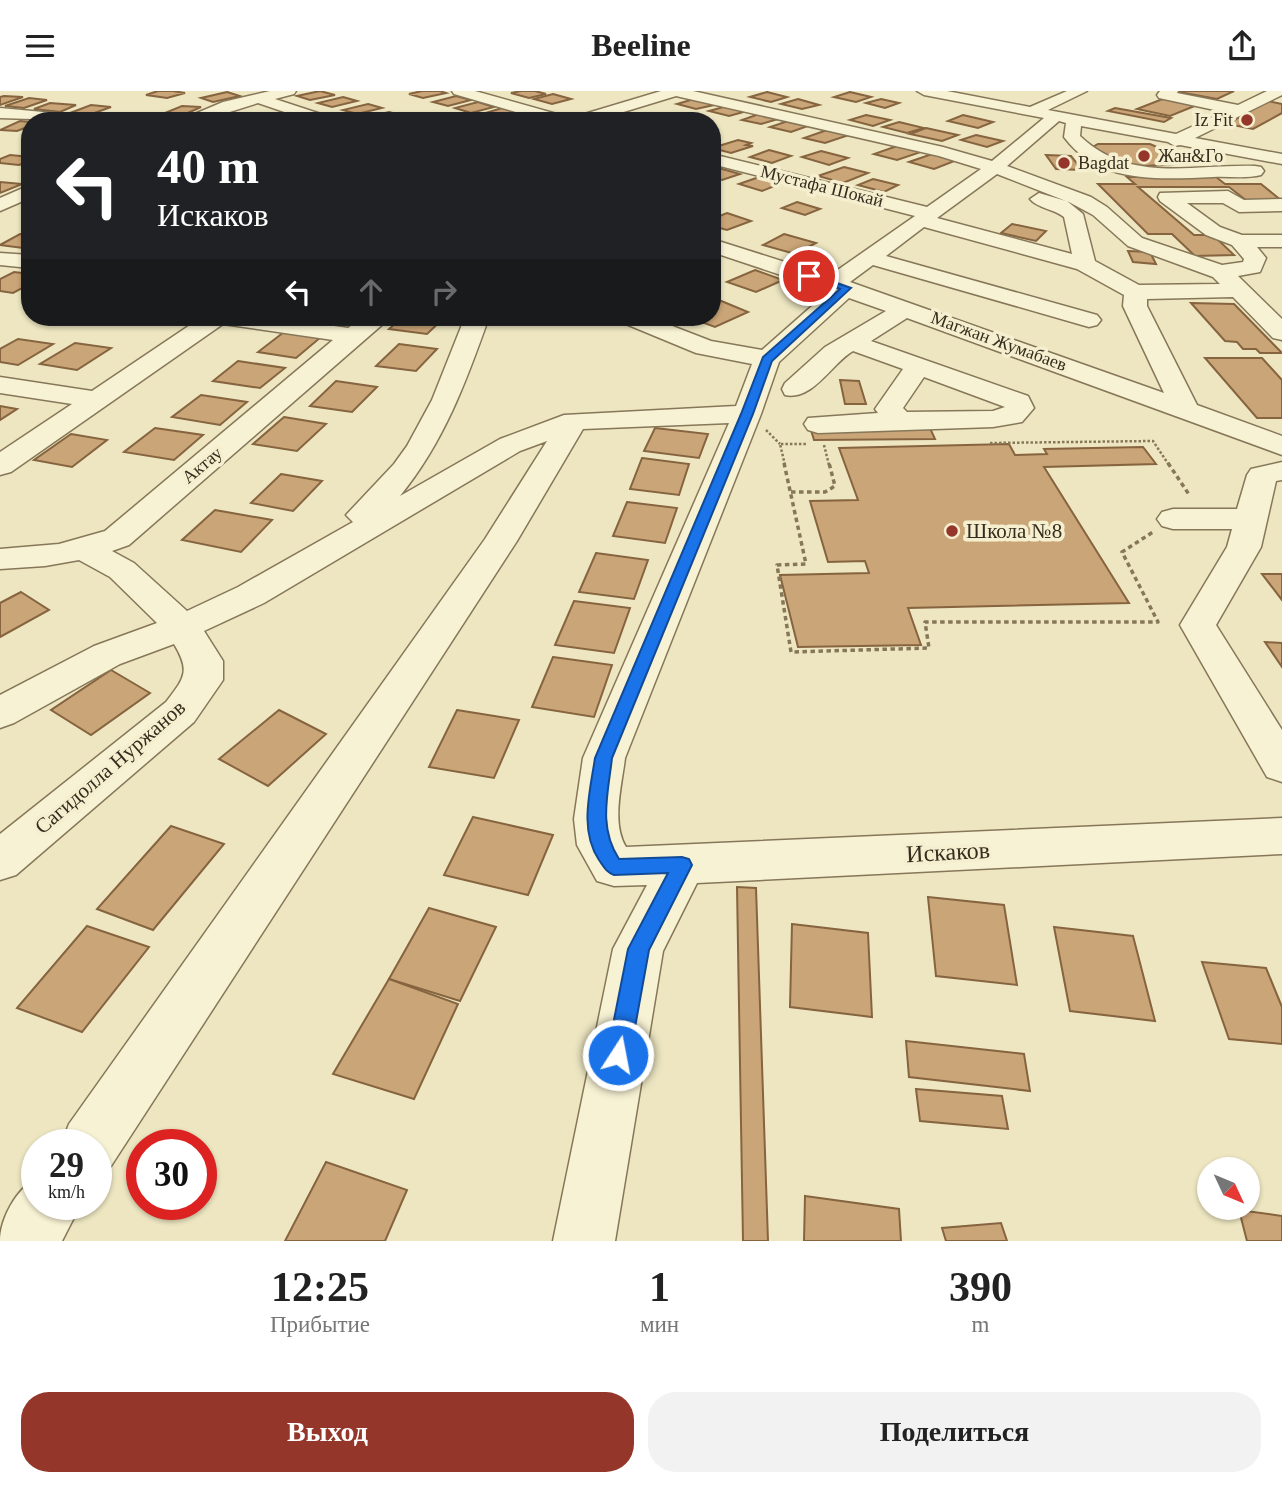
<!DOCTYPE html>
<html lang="ru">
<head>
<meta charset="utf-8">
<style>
	body { margin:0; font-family:"Times New Roman",serif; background:#f2f2f2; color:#222; height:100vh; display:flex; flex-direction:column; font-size:26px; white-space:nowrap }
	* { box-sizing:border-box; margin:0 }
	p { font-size:23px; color:#767676 }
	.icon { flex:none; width:38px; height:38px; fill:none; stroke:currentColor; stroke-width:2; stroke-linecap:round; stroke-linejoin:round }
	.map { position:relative; height:1150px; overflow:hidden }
	.details { display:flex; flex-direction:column; background:#fff; flex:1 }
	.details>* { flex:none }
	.banner { position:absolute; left:21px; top:21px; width:700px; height:214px; border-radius:28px; box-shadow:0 2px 5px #0004; background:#202124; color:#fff; overflow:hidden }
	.needle { width:46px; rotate:134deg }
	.buttons { position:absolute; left:1197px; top:1066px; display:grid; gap:14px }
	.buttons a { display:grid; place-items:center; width:63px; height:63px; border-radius:50%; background:#fff; box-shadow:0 2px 5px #0004; font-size:35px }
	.speed { position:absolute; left:21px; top:1038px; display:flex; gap:14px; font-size:35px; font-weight:700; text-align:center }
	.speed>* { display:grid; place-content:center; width:91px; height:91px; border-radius:50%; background:#fff; box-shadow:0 2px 5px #0004; line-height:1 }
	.speed small { font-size:18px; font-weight:400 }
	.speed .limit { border:10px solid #d22; background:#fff; color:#111 }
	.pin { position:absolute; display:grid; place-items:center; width:60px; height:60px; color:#fff; margin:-30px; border:4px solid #fff; border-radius:50%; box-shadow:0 2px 7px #0007 }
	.me { position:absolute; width:77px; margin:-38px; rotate:11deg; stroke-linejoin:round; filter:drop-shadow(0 0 5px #0008) }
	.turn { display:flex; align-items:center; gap:24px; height:147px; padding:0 21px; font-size:32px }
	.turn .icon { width:91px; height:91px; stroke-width:2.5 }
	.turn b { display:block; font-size:49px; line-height:60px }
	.lanes { display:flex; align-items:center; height:66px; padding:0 21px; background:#0003; justify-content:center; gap:35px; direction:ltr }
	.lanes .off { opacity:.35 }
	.eta { display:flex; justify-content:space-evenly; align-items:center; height:119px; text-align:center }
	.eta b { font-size:42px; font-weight:600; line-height:49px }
	.button { display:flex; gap:14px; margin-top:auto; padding:14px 21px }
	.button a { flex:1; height:80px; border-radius:28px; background:#94372a; color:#fff; font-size:28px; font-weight:600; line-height:80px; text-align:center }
	.button a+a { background:#f2f2f2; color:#222 }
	header { display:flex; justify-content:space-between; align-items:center; height:91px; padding:0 21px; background:#fff; font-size:32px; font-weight:600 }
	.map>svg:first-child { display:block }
</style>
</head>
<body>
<header><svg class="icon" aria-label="menu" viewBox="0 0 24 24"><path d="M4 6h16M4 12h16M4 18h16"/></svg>Beeline<svg class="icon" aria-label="share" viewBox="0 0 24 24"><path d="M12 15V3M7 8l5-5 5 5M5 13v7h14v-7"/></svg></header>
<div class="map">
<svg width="1282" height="1150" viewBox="0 0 1282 1150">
	<rect width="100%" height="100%" fill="#ede6c1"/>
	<g fill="#caa577" stroke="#85643f" stroke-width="2">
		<path d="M158,0H173L185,2L167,7L146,4Z"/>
		<path d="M320,0L335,4L310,9L297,5Z"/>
		<path d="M422,0H440L446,2L423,7L409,3Z"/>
		<path d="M521,0H535L546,3L529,7L511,2Z"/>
		<path d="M1182,0H1234L1217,8L1179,1Z"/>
		<path d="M227,1L240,5L213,11L201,7Z"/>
		<path d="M767,1L787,6L771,11L750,6Z"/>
		<path d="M850,1L871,6L856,11L834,6Z"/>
		<path d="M553,3L571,8L552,13L534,8Z"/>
		<path d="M4,5L23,6L0,14V6Z"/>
		<path d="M456,5L471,9L448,15L433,11Z"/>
		<path d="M343,6L357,10L332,16L318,12Z"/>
		<path d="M29,7L47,9L24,17L5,15Z"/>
		<path d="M1165,7L1197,14L1170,25L1137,18Z"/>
		<path d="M694,8L714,14L696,18L677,13Z"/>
		<path d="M798,8L819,14L802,18L781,13Z"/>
		<path d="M881,8L899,12L885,17L866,12Z"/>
		<path d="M1267,10L1282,13V22L1253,38L1228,33Z"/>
		<path d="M478,11L494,16L471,22L455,17Z"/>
		<path d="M50,12L76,14L60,21L34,18Z"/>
		<path d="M368,13L382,17L357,23L343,19Z"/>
		<path d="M91,14L111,16L89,24L70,22Z"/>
		<path d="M182,15L201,16L170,30L148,29Z"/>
		<path d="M727,15L747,20L729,25L709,20Z"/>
		<path d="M502,17L518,22L495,28L479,24Z"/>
		<path d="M1115,17L1171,27L1164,31L1108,20Z"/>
		<path d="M389,21L404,25L385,30L364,27Z"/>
		<path d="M759,23L778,28L761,33L742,29Z"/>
		<path d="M866,24L890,29L873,35L850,29Z"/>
		<path d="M963,24L993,31L978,37L948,30Z"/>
		<path d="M20,30L30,31V35L17,40L0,39Z"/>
		<path d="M788,30L808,35L791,41L770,36Z"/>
		<path d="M899,31L924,37L907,42L883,36Z"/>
		<path d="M926,37L958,44L942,50L910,43Z"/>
		<path d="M827,39L849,44L825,52L804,47Z"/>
		<path d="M976,44L1003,50L987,56L961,49Z"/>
		<path d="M738,49L751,52L746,54L753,55L731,62L712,57Z"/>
		<path d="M1098,53H1150L1194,72L1128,76L1091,57Z"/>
		<path d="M897,55L921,61L897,69L874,63Z"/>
		<path d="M769,59L791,65L772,72L750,66Z"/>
		<path d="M821,60L848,67L829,74L802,66Z"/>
		<path d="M932,63L957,69L934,78L909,71Z"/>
		<path d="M10,64L30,66V70L19,74L0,72V68Z"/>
		<path d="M1046,64L1071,65L1082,79L1056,78Z"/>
		<path d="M715,76L740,83L722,89L712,86V77Z"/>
		<path d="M844,76L868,82L843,92L818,85Z"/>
		<path d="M759,86L782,92L762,100L739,93Z"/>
		<path d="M1127,86H1216L1225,93H1261L1282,110H1247L1229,96H1138L1194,144H1213L1234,164L1195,165L1172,143H1148L1098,93H1135Z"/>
		<path d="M873,88L898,94L884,101L858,94Z"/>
		<path d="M0,91L22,93L0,102Z"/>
		<path d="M797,111L820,118L805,124L782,117Z"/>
		<path d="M727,122L751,130L727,139L712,135V128Z"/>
		<path d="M1012,133L1046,140L1036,150L1001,142Z"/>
		<path d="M20,143L30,144V154L23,157L0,154Z"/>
		<path d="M784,143L816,152L795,163L763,154Z"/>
		<path d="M1128,160L1150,161L1156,173L1133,171Z"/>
		<path d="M755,179L783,189L756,201L727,191Z"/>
		<path d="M14,181L30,183V193L13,202L0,200V188Z"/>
		<path d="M719,209L748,221L715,236L688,226H712V212Z"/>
		<path d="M1191,212L1234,213L1282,262H1260L1256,258H1243L1237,251L1225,250Z"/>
		<path d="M403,226H445L427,243L389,238Z"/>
		<path d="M284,241L321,246L296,267L258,261Z"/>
		<path d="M18,248L53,253L18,274L0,271V258Z"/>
		<path d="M75,252L111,257L77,279L40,273Z"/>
		<path d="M399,253L437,258L416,280L376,275Z"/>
		<path d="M1205,267H1262L1282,289V327H1257Z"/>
		<path d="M238,270L285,277L260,297L213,290Z"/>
		<path d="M840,289L859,290L866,313H845Z"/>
		<path d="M336,290L377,296L352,321L310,315Z"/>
		<path d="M201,304L247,311L220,334L172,326Z"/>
		<path d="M0,315L17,318L0,329Z"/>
		<path d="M284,326L326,333L297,360L253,353Z"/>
		<path d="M929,335L935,348L814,349L810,336Z"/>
		<path d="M155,337L203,344L174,369L124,361Z"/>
		<path d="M655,337L708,343L699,367L644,360Z"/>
		<path d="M71,343L107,349L72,376L34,369Z"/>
		<path d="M1009,353L1015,364L1047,363L1044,358L1143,356L1156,373L1044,376L1129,512L908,517L921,554L798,556L780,484L869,482L865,470L828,471L810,410L858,409L839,357Z"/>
		<path d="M642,367L689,373L679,404L630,398Z"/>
		<path d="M281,383L322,390L293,420L251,412Z"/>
		<path d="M627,411L677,417L665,452L613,445Z"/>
		<path d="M215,419L272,429L241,461L182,449Z"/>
		<path d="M596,462L648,469L634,508L579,501Z"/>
		<path d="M1262,483H1282V509Z"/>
		<path d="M21,501L49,519L0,546V512Z"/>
		<path d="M574,510L630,517L614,562L555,554Z"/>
		<path d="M1265,551L1282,552V576Z"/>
		<path d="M553,566L612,574L594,626L532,616Z"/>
		<path d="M111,579L150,602L91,644L51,619Z"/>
		<path d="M279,619L326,643L268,695L219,668Z"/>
		<path d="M457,619L519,629L494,687L429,676Z"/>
		<path d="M473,726L553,744L528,804L444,784Z"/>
		<path d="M171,735L224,753L153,839L97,818Z"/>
		<path d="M737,796L756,797L768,1150H743Z"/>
		<path d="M928,806L1004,814L1017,894L936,885Z"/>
		<path d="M429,817L496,836L460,910L389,888Z"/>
		<path d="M792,833L868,842L872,926L790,916Z"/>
		<path d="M87,835L149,856L82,941L17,917Z"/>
		<path d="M1054,836L1133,845L1155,930L1070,920Z"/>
		<path d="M1202,871L1266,877L1282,916V953L1229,948Z"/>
		<path d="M389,888L458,913L414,1008L333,983Z"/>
		<path d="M906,950L1024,963L1030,1000L909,986Z"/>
		<path d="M916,998L1002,1005L1008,1038L920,1030Z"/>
		<path d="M326,1071L407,1099L385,1150H285Z"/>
		<path d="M805,1105L899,1118L901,1150H804Z"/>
		<path d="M1239,1119L1282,1125V1150H1247Z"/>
		<path d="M1001,1132L1007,1150H946L942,1137Z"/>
	</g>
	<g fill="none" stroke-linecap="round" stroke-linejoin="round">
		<g stroke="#867759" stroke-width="3">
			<g id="minor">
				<path d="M270,0H296L294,3L275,8L333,27L335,30H311L258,12L201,30H178L223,11Z"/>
				<path d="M452,0H475L571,27L661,0H693L943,56L992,70L1044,27L924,4L917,0H947L1030,16L1067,0H1087L1048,19L1176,43L1224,21L1159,7L1157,4L1160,0H1178L1177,2L1238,14L1267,0H1282V4L1195,47L1282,63V73L1180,54L1175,55L1168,51L1081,35L1080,45C1131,93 1191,73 1255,75L1261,76L1264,80L1261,84C1246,88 1228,85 1213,86C1160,88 1100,94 1064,46L1066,32L1059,30L1007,75L1091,106L1107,116L1142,147L1222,174L1243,171L1244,168L1232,154L1206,144L1160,110L1158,106L1160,102L1228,100L1244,109L1282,108V120L1239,121L1223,112H1187L1220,136L1242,144H1282V156H1257L1266,167L1260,181L1238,185L1282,228V249L1273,247L1233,206L1147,208V215L1197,314L1282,345V364L907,227L871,250L1028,305L1034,317L1022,331L993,336L818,342L808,339L804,333L808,327L878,322L875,318L903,278L853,260C831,273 813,310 785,304L782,298L785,292L825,256L886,220L849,207L779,271L761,323L625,667C622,693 611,732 626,756L1282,727V763L697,792L663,860L615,1150H553L613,858L647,794L614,795L597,790L577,754L574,728L583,667L729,332L583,338L517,450L111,1075L96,1081V1054H61L69,1033L485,448L547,350L520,360L264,512L204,540L223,570V589L194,631L16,784L0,789V743L166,611C184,587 191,581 174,553L120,573L14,632L0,637V604L94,555L157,532L110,486L79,469L45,475L0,478V458L59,453L105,440L333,249L223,233L11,381L0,384V361L72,313L0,302V286L92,300L202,226H270L348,237L364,226H391L129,454L112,460L134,472L187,520L238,496L353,431L346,424L394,373L407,355L432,309L465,226H489C466,291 444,351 400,405L500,348L564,324L736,315L752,273L696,262L621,231L617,226H649L711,250L762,259L829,200L712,161V148L829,185L915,125L712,73V63L927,116L981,78L939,65L676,5L594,30H547L454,3ZM997,83L1066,110L1039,102L1030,108C1037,117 1054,118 1064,126L1072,163L937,127ZM1067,110L1093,124L1128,155L1213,186L1220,193L1139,194L1095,170L1083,123ZM924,136L1077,178L1124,204L1123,215L1164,302L850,191L873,174L1089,236L1097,234L1101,229L1097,224L886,165ZM924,286L1005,316L993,320L907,321L903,317Z"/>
				<path d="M0,17L86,25L94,30L0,27Z"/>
				<path d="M30,94V107L0,120V107Z"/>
				<path d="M0,162L30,164V177L0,174Z"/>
				<path d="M1282,371V389L1276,390L1261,456L1216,534L1282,639V691L1267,686L1180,534L1227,456L1232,438H1173L1162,435L1157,428L1162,421L1173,418H1237L1247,384L1251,378Z"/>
				<path d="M37,1088V1113H81L62,1150H0C0,1129 16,1097 37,1088Z"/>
			</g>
		</g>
		<g stroke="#867759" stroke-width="2.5" stroke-dasharray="2.5 2" stroke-linecap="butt">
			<path d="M766,339L780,353"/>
			<path d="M990,352L1153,350L1169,374"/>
			<path d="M824,354L829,374"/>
			<path d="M785,374L780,353H806"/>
		</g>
		<g stroke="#867759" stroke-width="3.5" stroke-dasharray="4.5 3.5" stroke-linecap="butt">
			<path d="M784,372L806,473L777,474L791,561L929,557L925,531H1158L1122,461L1153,441"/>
			<path d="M1168,372L1190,405"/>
			<path d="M791,401H825L835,395L829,372"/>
		</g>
		<use href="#minor" fill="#f8f2d4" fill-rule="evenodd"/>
	</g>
	<path fill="#1a73e8" stroke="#114b97" stroke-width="2" d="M809,182L851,197L772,270L753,323L612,667C608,703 598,736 619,768L682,766L689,768L692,774L649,859L630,964L626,972L618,975L610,972L607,964L628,858L668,782L614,784C606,781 604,776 599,769C579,739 590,701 595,667L741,323L763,266L840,198L806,187V183Z"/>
	<g fill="#94372a" stroke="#f5efd0" stroke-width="2.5">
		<circle cx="1247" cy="29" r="7"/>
		<circle cx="1144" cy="65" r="7"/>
		<circle cx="1064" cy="72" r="7"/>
		<circle cx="952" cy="440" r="7"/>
	</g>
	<g text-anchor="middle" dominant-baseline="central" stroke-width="7" stroke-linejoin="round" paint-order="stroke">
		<g font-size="18" fill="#362c1d" stroke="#f5efd0" text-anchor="start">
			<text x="1233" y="29" text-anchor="end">Iz Fit</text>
			<text x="1158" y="65">Жан&amp;Го</text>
			<text x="1078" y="72">Bagdat</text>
		</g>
		<g font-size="18" fill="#362c1d" stroke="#f5efd0">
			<text transform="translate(822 95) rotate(14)">Мустафа Шокай</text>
			<text transform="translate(999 250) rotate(20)">Магжан Жумабаев</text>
			<text transform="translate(202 374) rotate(-40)">Актау</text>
		</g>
		<g font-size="21" fill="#362c1d" stroke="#f5efd0" text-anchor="start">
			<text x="966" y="440">Школа №8</text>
		</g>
		<g font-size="21" fill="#362c1d" stroke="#f5efd0">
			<text transform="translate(110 676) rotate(-41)">Сагидолла Нуржанов</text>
		</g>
		<g font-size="24" fill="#362c1d" stroke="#f5efd0">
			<text transform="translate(948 761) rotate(-3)">Искаков</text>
		</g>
	</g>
</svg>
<div class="buttons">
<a><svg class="needle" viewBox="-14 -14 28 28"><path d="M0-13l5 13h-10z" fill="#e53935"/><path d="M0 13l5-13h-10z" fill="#767676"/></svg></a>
</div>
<div class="speed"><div>29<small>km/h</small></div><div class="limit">30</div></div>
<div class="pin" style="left:809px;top:185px;background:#d93025"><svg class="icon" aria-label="arrive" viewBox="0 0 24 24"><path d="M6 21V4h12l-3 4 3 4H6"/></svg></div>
<svg class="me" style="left:618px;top:964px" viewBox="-20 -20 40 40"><circle r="17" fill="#1a73e8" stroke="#fff" stroke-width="3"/><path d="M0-11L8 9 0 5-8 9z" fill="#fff"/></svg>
<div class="banner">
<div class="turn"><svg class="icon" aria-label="left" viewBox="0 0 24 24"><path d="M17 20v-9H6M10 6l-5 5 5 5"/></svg><div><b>40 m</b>Искаков</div></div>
<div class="lanes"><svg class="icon" aria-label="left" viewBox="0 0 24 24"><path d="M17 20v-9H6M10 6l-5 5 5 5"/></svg><svg class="icon off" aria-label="ahead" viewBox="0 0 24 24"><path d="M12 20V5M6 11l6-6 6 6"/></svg><svg class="icon off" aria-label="right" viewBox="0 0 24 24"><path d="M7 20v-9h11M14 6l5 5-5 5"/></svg></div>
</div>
</div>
<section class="details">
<div class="eta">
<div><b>12:25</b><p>Прибытие</p></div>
<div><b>1</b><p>мин</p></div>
<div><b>390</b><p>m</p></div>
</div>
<div class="button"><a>Выход</a><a>Поделиться</a></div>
</section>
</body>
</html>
